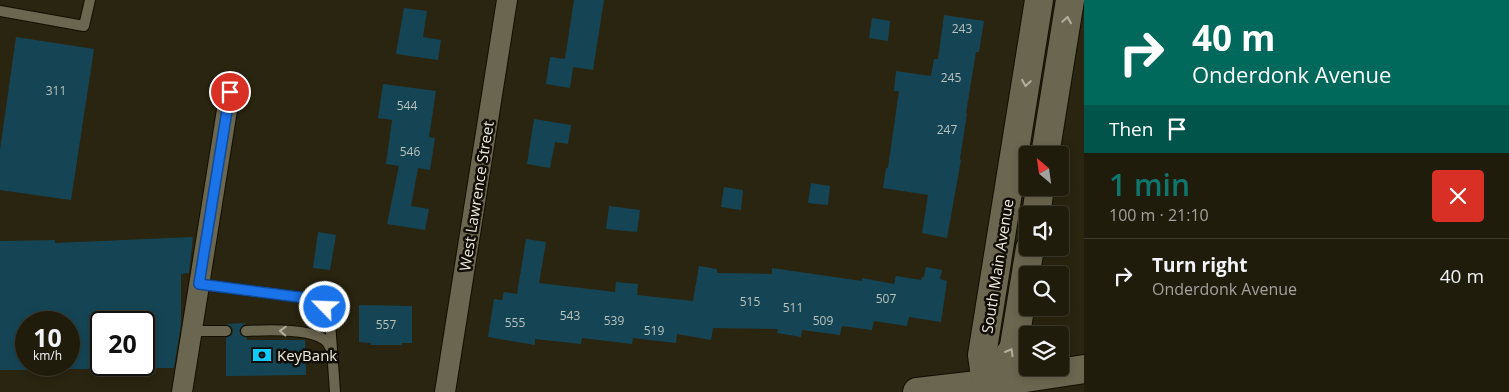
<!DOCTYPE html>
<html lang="en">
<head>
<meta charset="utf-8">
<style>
	body { margin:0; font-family:"Open Sans",sans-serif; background:#2d291a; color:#f1f3f6; height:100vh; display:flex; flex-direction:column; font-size:19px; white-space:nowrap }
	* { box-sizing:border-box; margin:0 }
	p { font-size:16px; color:#a2a19d }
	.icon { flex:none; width:28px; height:28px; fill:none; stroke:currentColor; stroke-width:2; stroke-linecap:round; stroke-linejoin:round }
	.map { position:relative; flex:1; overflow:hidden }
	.panel { display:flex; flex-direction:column; background:#201c0c; width:425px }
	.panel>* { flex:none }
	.banner { background:#00695c; color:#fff; overflow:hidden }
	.needle { width:32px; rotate:331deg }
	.buttons { position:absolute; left:1019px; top:146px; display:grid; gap:10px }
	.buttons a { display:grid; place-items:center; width:50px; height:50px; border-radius:5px; background:#201c0c; box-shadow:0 2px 8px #0003,0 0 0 1px #3d3a2d; font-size:25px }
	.speed { position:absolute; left:15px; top:311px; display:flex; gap:10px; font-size:25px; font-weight:700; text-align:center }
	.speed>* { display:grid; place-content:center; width:65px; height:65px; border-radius:50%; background:#201c0c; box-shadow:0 2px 8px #0003,0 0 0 1px #3d3a2d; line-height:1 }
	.speed small { font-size:12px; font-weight:400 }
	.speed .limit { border:2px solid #111; border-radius:8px; background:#fff; color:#111 }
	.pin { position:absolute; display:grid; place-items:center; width:42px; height:42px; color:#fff; margin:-21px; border:2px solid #fff; border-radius:50%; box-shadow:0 1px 5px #0007 }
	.me { position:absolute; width:55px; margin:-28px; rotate:294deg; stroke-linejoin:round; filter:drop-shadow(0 0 4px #0008) }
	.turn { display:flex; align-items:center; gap:18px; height:105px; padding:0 25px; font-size:22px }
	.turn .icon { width:65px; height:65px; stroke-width:2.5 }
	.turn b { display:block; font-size:35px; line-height:42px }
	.then { display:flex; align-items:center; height:48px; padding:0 25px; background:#0003; gap:10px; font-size:19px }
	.round { display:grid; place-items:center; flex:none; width:52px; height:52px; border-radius:5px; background:#2d291a }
	.overview { display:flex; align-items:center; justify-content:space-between; height:85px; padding:0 25px }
	h1 { font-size:30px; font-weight:600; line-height:38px; color:#0f766e }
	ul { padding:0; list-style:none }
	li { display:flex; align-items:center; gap:15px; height:75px; padding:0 25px; border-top:1px solid #3d3a2d }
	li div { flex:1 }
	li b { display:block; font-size:19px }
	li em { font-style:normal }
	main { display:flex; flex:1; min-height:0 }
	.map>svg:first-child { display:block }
</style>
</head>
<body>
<main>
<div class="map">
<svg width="1084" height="392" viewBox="0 0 1084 392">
	<rect width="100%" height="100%" fill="#2a2510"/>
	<g fill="#154555">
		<path d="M574,0H604L593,70L573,67L570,88L546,84L550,57L565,59Z"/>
		<path d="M404,8L427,11L423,37L441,40L438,60L396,54Z"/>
		<path d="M944,15L984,21L979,52H976L966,113H967L960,159L961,160L947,238L922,233L928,195L883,188L886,168H888L899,91H894L896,71L931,76L934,59H938Z"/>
		<path d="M872,18L890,21L888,41L869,38Z"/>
		<path d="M16,37L94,49L71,200L0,190V150Z"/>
		<path d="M383,84L436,91L429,137L435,138L430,170L418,168L411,206L429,209L425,230L387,224L399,166L386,164L392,120L378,118Z"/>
		<path d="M534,119L571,125L568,144L555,142L550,168L527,164Z"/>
		<path d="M811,183L830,186L828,205L808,203Z"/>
		<path d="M724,187L743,190L741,210L721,207Z"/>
		<path d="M609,206L640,210L637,232L606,229Z"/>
		<path d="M318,232L336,235L330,270L313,268Z"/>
		<path d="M193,237L189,273L181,274V324L174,368H144V322H101V369H69V322H26V370H0V241L55,240V243Z"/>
		<path d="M526,239L546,242L539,283L615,292L616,282L638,284L637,295L693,301L699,266L717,269V273L772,274V268L862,281V278L894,284L896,276L921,280L922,277H924L926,267L942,270L940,279L947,281L941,322L909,317L907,326L874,321L872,330L842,326L840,335L802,330L801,337L777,333L778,329L713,328L711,340L677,334L676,343L633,338L632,344L582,338L581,344L535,339V345L488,337L494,299L502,300L504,292L517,294Z"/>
		<path d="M359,305L412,306V343H402V345H371V343L359,342Z"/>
		<path d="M246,323L242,326L239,331L241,335L247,338V340H305L306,375L226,376V338L232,335L233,331L232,327L226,324Z"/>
	</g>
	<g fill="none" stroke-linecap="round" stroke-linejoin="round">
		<g stroke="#120e00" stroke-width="12">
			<g id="lane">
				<path d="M0,11L84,26L90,0"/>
				<path d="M199,284L306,298C320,301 328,306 330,321L335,392"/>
				<path d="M192,331H226"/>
				<path d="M246,331C265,330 314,328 327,342C329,345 331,349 332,352"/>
			</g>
		</g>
		<g stroke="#120e00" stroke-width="22">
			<g id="street">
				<path d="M182,392L230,91"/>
				<path d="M445,392L507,0"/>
			</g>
		</g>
		<g stroke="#120e00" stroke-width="30">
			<g id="secondary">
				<path d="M1045,155L1070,0"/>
				<path d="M1036,215L1040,188"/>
				<path d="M917,392L986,384L1084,369"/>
				<path d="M980,392L986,384L982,355L1039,0"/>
				<path d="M984,392L986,384L1012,351L1014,346L1030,248"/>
			</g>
		</g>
		<use href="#lane" stroke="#6b664f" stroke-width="10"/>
		<use href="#street" stroke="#6b664f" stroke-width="20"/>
		<use href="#secondary" stroke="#6b664f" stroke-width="28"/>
	</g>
	<defs><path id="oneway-chevron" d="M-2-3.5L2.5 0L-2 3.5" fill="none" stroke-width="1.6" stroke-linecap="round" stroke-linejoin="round" transform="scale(1.25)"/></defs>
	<g stroke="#b4b09e">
		<use href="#oneway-chevron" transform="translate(1067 20) rotate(-81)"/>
		<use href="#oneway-chevron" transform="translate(1026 83) rotate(99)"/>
		<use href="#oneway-chevron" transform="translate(283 331) rotate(-177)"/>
		<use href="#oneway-chevron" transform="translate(1010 352) rotate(-60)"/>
	</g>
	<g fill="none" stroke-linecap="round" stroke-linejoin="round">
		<g stroke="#114b97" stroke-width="12">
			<path id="route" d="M230,92L199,284L306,298L320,302L325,307"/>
		</g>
		<use href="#route" stroke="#1a73e8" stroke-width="9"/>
	</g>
	<defs>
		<g id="bank-bare" transform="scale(1.5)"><path d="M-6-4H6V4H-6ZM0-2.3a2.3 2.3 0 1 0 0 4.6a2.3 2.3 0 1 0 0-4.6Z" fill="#0fcafa" stroke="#100e06" stroke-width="2.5" paint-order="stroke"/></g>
	</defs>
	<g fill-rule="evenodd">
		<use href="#bank-bare" x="262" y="355"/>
	</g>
	<g text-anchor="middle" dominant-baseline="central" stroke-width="5" stroke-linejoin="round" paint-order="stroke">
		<g font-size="12" fill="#b8c2bc">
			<text x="962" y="28">243</text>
			<text x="951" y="77">245</text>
			<text x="56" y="90">311</text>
			<text x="407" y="105">544</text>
			<text x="947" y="129">247</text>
			<text x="410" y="151">546</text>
			<text x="886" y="298">507</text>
			<text x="750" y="301">515</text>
			<text x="793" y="307">511</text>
			<text x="570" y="315">543</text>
			<text x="614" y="320">539</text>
			<text x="823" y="320">509</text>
			<text x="515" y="322">555</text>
			<text x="386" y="324">557</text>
			<text x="654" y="330">519</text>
		</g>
		<g font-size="15" fill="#efecdf" stroke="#100e06">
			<text transform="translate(476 196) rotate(-81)">West Lawrence Street</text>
			<text transform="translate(997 266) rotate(-81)">South Main Avenue</text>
		</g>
		<g font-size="15" fill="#efecdf" stroke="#100e06" text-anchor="start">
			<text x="277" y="355">KeyBank</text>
		</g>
	</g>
</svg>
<div class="buttons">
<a><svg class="needle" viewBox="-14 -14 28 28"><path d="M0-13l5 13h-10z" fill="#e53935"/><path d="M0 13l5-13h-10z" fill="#a2a19d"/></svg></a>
<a><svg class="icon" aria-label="sound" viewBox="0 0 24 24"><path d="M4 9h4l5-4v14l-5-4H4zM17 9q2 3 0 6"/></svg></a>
<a><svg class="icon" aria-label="search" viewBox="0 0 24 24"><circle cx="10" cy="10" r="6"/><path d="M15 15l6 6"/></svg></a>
<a><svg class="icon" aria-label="layers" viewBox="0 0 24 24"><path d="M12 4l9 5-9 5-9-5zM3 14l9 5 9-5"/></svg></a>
</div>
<div class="speed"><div>10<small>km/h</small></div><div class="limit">20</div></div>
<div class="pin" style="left:230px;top:92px;background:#d93025"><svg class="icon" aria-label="arrive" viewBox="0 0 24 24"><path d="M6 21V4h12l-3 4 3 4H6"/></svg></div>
<svg class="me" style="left:325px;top:307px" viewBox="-20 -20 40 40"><circle r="17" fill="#1a73e8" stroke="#fff" stroke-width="3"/><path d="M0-11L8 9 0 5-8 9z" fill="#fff"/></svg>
</div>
<section class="panel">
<div class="banner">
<div class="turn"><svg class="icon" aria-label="right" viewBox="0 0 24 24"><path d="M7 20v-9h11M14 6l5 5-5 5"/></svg><div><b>40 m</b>Onderdonk Avenue</div></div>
<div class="then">Then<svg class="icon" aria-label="arrive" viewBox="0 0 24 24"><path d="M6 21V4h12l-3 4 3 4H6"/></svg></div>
</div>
<div class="overview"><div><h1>1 min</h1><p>100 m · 21:10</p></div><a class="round" style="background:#d93025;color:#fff"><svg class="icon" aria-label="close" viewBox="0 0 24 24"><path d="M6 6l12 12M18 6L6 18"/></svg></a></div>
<ul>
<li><svg class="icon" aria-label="right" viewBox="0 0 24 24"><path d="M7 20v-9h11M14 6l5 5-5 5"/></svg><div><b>Turn right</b><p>Onderdonk Avenue</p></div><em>40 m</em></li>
</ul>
</section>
</main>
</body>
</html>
